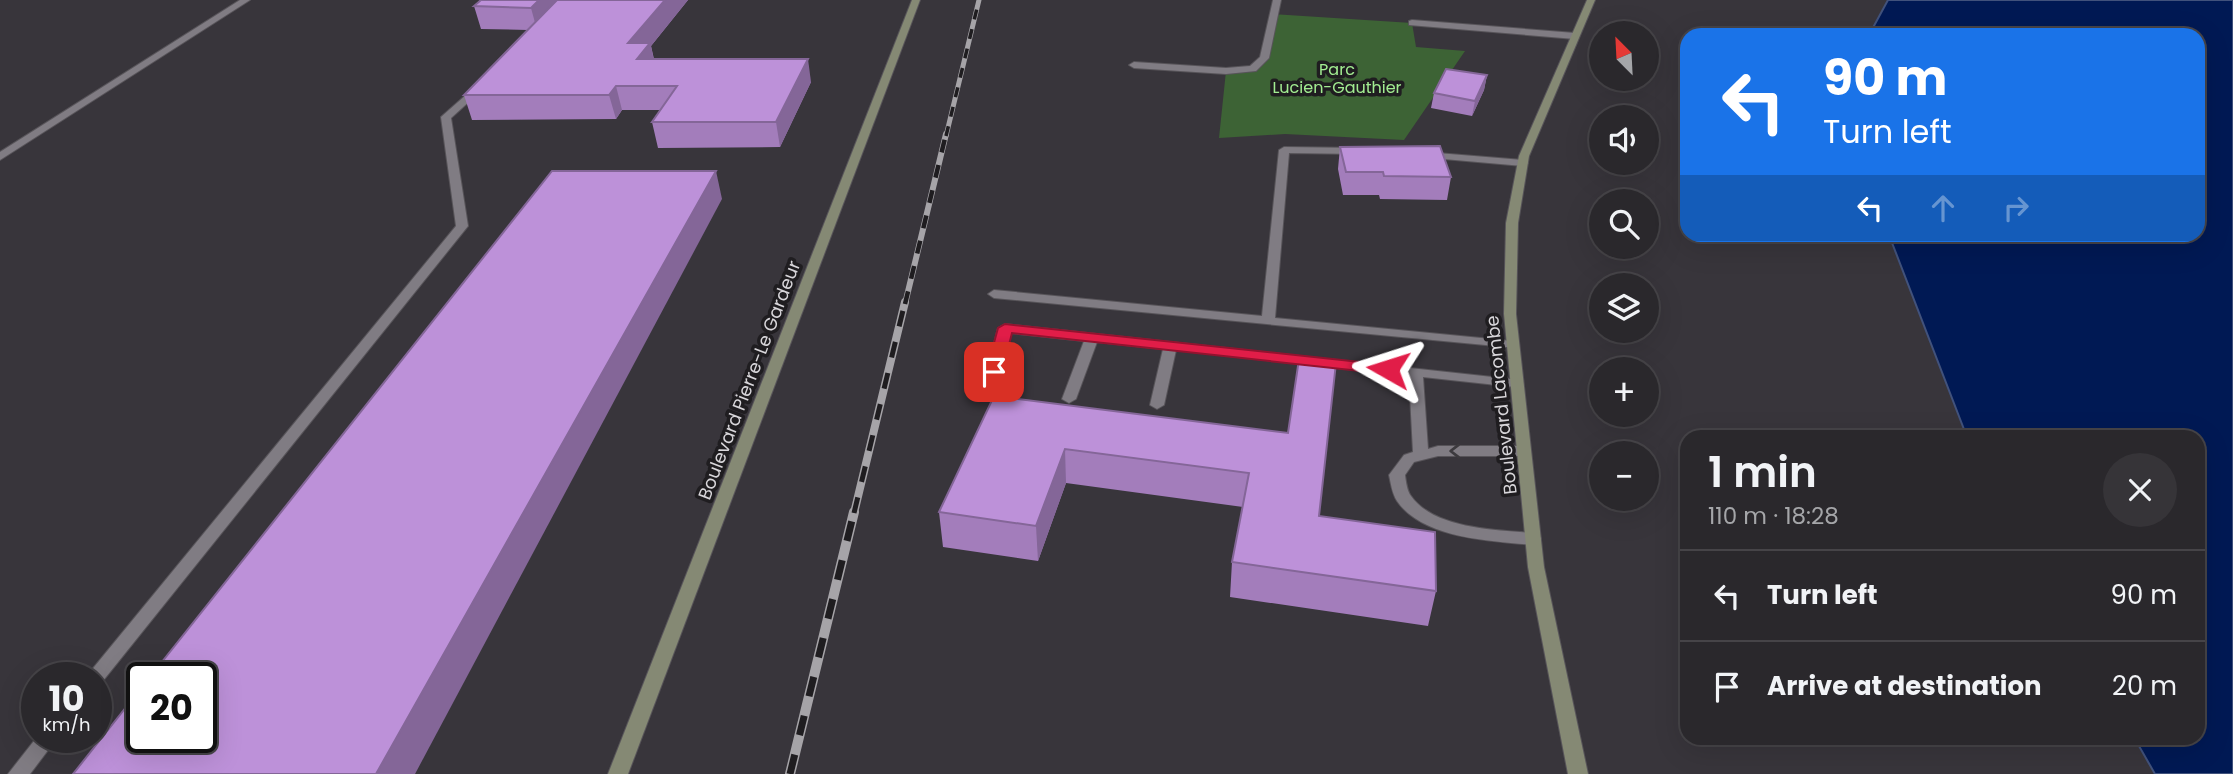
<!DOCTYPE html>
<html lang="en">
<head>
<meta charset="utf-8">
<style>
	body { margin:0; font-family:Poppins,sans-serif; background:#363438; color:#f1f3f6; height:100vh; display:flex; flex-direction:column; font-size:26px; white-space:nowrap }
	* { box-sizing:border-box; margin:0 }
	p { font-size:23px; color:#a5a6a9 }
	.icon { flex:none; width:38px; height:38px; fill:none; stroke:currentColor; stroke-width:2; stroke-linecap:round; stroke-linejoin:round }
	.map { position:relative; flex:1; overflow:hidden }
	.panel { position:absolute; left:1680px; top:430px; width:525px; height:315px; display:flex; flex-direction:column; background:#2a282c; border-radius:21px; box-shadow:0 7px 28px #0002,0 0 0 2px #464448 }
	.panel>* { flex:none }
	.hud { position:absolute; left:1680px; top:28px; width:525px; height:214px; border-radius:21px; box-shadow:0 7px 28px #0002,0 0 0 2px #464448; background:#1a73e8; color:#fff; overflow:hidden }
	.needle { width:46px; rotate:336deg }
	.tools { position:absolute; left:1589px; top:21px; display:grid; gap:14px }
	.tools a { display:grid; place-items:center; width:70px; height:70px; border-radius:50%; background:#2a282c; box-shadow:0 7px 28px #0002,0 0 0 2px #464448; font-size:35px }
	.speed { position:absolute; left:21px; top:662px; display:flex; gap:14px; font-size:35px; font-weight:700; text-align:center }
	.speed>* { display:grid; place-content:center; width:91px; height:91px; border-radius:50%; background:#2a282c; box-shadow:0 7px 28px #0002,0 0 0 2px #464448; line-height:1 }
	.speed small { font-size:18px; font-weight:400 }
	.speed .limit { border:4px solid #111; border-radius:10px; background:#fff; color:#111 }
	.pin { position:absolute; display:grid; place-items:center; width:60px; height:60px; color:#fff; margin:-30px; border-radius:14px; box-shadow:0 4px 10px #0006 }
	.me { position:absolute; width:77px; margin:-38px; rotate:276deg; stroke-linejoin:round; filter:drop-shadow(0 0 5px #0008) }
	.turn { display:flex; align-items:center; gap:24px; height:147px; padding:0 28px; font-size:32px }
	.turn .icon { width:91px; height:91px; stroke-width:2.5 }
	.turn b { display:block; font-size:49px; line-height:60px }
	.lanes { display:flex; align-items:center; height:66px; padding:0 28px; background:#0003; justify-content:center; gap:35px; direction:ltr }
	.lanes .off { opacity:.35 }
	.round { display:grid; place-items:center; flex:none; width:74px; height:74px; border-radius:37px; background:#363438 }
	.summary { display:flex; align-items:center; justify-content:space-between; height:119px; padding:0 28px }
	h1 { font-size:42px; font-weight:600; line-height:52px }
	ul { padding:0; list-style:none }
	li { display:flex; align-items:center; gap:21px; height:91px; padding:0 28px; border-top:2px solid #464448 }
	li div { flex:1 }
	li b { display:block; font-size:26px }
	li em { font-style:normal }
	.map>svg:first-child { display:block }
</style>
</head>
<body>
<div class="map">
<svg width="2233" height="774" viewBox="0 0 2233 774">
	<rect width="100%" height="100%" fill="#38353b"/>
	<path fill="#3d6335" d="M1272,14L1412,23L1416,47L1465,51L1404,140L1285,134L1219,138L1226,71L1253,69L1263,58Z"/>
	<path fill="#001954" stroke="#41527c" stroke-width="2" d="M1888,0H2233V774H2155L2135,739L2198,738V438L1967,437L1889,235L2198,234V35H1869Z"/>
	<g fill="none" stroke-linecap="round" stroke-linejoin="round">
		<g stroke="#575459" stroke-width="2">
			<g id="lane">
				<path d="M240,0H250L0,160V152Z"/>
				<path d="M475,87L483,89L451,118L468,226L102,682L96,684V677H87L90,672L456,226L441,117Z"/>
				<path d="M1284,147L1359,148L1364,151L1359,154L1289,153L1275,318L1512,341L1519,345L1517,348L994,298L988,294L994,290L1262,316L1279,150Z"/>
				<path d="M1425,152L1523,160L1528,163L1523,166L1421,157L1420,155Z"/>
				<path d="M1005,324L1520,380L1522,383L1515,387L1423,377L1428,449L1438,446H1523L1530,451L1523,456H1438L1414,462L1405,475C1406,482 1407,491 1411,496C1434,529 1497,530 1533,533L1539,535L1541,539L1539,543L1533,545C1492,541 1423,539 1397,501C1392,493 1391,484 1389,475L1404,455L1413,452L1409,376L1176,350L1164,405L1157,409L1150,405L1163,349L1097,342L1076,399L1069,403L1062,399L1084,341L1010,333L995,393L988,397L983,396L981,393L998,328Z"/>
				<path d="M37,737H58L30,774H8Z"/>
			</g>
		</g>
		<g stroke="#575459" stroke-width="2">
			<g id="street">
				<path d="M1273,0H1281L1269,58L1256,71L1226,74L1134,68L1129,65L1134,62L1226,68L1250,66L1260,57Z"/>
				<path d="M1412,20L1575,33L1579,36L1575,39L1409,25V21Z"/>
			</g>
		</g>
		<g stroke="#575459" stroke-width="2">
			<g id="secondary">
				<path d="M912,0H920L628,774H608Z"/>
				<path d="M1587,0H1595L1529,156L1518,223L1516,314L1544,567L1588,774H1568L1528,567L1504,314L1506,223L1519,156Z"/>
			</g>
		</g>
		<use href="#lane" fill="#807c83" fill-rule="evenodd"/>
		<use href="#street" fill="#807c83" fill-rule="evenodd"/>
		<use href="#secondary" fill="#858974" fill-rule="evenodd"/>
		<g stroke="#a6a4a8" stroke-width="5">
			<path id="rail-far3" d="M946,136L979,0"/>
		</g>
		<g stroke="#a6a4a8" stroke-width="6">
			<path id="rail-far2" d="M905,304L946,134"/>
		</g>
		<g stroke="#a6a4a8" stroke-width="8">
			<path id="rail-far1" d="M854,513L905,302"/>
		</g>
		<g stroke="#a6a4a8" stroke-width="10">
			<path id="rail" d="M790,774L854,512"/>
		</g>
		<use href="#rail-far3" stroke="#1f1d20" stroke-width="3.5" stroke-dasharray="10" stroke-linecap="butt"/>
		<use href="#rail-far2" stroke="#1f1d20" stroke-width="4.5" stroke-dasharray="13" stroke-linecap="butt"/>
		<use href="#rail-far1" stroke="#1f1d20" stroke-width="5" stroke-dasharray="16" stroke-linecap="butt"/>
		<use href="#rail" stroke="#1f1d20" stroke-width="7" stroke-dasharray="20" stroke-linecap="butt"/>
	</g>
	<g fill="#a37dbb">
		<path d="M481,0H688L651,46L654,59L811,82L780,147L658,148L652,122L660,110H622L616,119L472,120L464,95L528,30L481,29L474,6Z"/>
		<path d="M1487,75L1484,90L1472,116L1431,108L1434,93Z"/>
		<path d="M1340,147L1451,177L1447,200L1380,199L1379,195H1343L1338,169Z"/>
		<path d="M994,396L1288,433L1319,516L1436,591L1428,626L1230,597L1232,562L1243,507L1066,483L1038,561L943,547L939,512Z"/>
	</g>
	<g fill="#846698">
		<path d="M539,0H567L537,30L531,8Z"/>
		<path d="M665,0H688L651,46L655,66L643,83L628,43Z"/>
		<path d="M808,59L811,82L780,147L776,122Z"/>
		<path d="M1487,75L1484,90L1472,116L1475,101Z"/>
		<path d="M616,86L622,110L616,119L609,95Z"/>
		<path d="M716,171L722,199L415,774H376Z"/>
		<path d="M1065,449L1066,483L1038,561L1036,526Z"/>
	</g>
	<g fill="#bd91d9" stroke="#846698" stroke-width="2">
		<path d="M481,0H539L531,8L474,6Z"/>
		<path d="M557,0H665L628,43H650L637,59H808L776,122H652L677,86H616L609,95H464Z"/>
		<path d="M1446,69L1487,75L1475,101L1434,93Z"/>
		<path d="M1440,146L1451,177L1384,176L1383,172H1346L1340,147Z"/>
		<path d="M552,171H716L376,774H73L142,687V737H201V677H150Z"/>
		<path d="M1299,359L1336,363L1319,516L1435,532L1436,591L1232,562L1249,473L1065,449L1036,526L939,512L994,396L1288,433Z"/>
	</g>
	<defs><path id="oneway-chevron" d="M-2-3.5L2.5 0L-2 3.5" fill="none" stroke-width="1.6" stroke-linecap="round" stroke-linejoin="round" transform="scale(1.75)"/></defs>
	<use stroke="#3c3a3e" href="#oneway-chevron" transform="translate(1455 451) rotate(-180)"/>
	<path fill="#e11d48" stroke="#92132f" stroke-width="2" d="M1005,324L1388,365L1396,369L1388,374L1012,333L1002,372L994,376L988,375L986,372L998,328Z"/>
	<g text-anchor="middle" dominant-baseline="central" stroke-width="7" stroke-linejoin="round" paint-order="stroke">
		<g font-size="16" fill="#a2ec91" stroke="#1f1d20">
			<text x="1337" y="69">Parc<tspan x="1337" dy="18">Lucien-Gauthier</tspan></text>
		</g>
		<g font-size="18" fill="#d8d6da" stroke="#1f1d20">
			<text transform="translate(749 380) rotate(-69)">Boulevard Pierre-Le Gardeur</text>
			<text transform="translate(1501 405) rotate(-96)">Boulevard Lacombe</text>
		</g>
	</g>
</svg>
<div class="tools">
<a><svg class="needle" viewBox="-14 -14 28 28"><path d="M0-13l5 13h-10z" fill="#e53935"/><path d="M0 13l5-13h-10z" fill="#a5a6a9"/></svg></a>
<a><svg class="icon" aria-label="sound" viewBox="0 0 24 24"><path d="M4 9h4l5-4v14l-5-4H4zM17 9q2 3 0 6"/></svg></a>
<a><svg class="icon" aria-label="search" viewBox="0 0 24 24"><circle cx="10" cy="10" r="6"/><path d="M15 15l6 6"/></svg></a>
<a><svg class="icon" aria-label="layers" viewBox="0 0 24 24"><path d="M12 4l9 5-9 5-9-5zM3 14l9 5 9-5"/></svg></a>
<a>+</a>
<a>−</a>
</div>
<div class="speed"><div>10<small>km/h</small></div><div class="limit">20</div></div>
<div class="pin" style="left:994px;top:372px;background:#d93025"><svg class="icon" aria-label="arrive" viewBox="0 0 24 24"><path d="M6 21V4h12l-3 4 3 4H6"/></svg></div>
<svg class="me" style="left:1388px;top:369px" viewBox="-20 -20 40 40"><path d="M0-17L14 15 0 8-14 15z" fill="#e11d48" stroke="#fff" stroke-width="4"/></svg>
<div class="hud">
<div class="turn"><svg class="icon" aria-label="left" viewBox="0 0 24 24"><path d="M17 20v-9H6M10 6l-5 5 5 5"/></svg><div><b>90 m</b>Turn left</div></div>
<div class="lanes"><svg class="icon" aria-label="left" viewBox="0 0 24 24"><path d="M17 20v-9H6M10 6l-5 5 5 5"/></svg><svg class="icon off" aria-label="ahead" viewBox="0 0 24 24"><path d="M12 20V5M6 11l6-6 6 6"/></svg><svg class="icon off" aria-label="right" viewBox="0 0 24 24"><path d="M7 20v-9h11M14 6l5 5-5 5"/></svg></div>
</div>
<section class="panel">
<div class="summary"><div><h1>1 min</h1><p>110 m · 18:28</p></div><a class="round"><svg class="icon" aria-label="close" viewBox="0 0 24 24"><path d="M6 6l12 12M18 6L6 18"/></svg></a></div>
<ul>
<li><svg class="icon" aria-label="left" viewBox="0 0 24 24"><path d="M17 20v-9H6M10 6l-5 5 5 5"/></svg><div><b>Turn left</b></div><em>90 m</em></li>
<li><svg class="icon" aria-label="arrive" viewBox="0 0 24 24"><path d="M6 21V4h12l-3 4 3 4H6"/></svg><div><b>Arrive at destination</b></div><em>20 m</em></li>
</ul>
</section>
</div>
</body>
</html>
